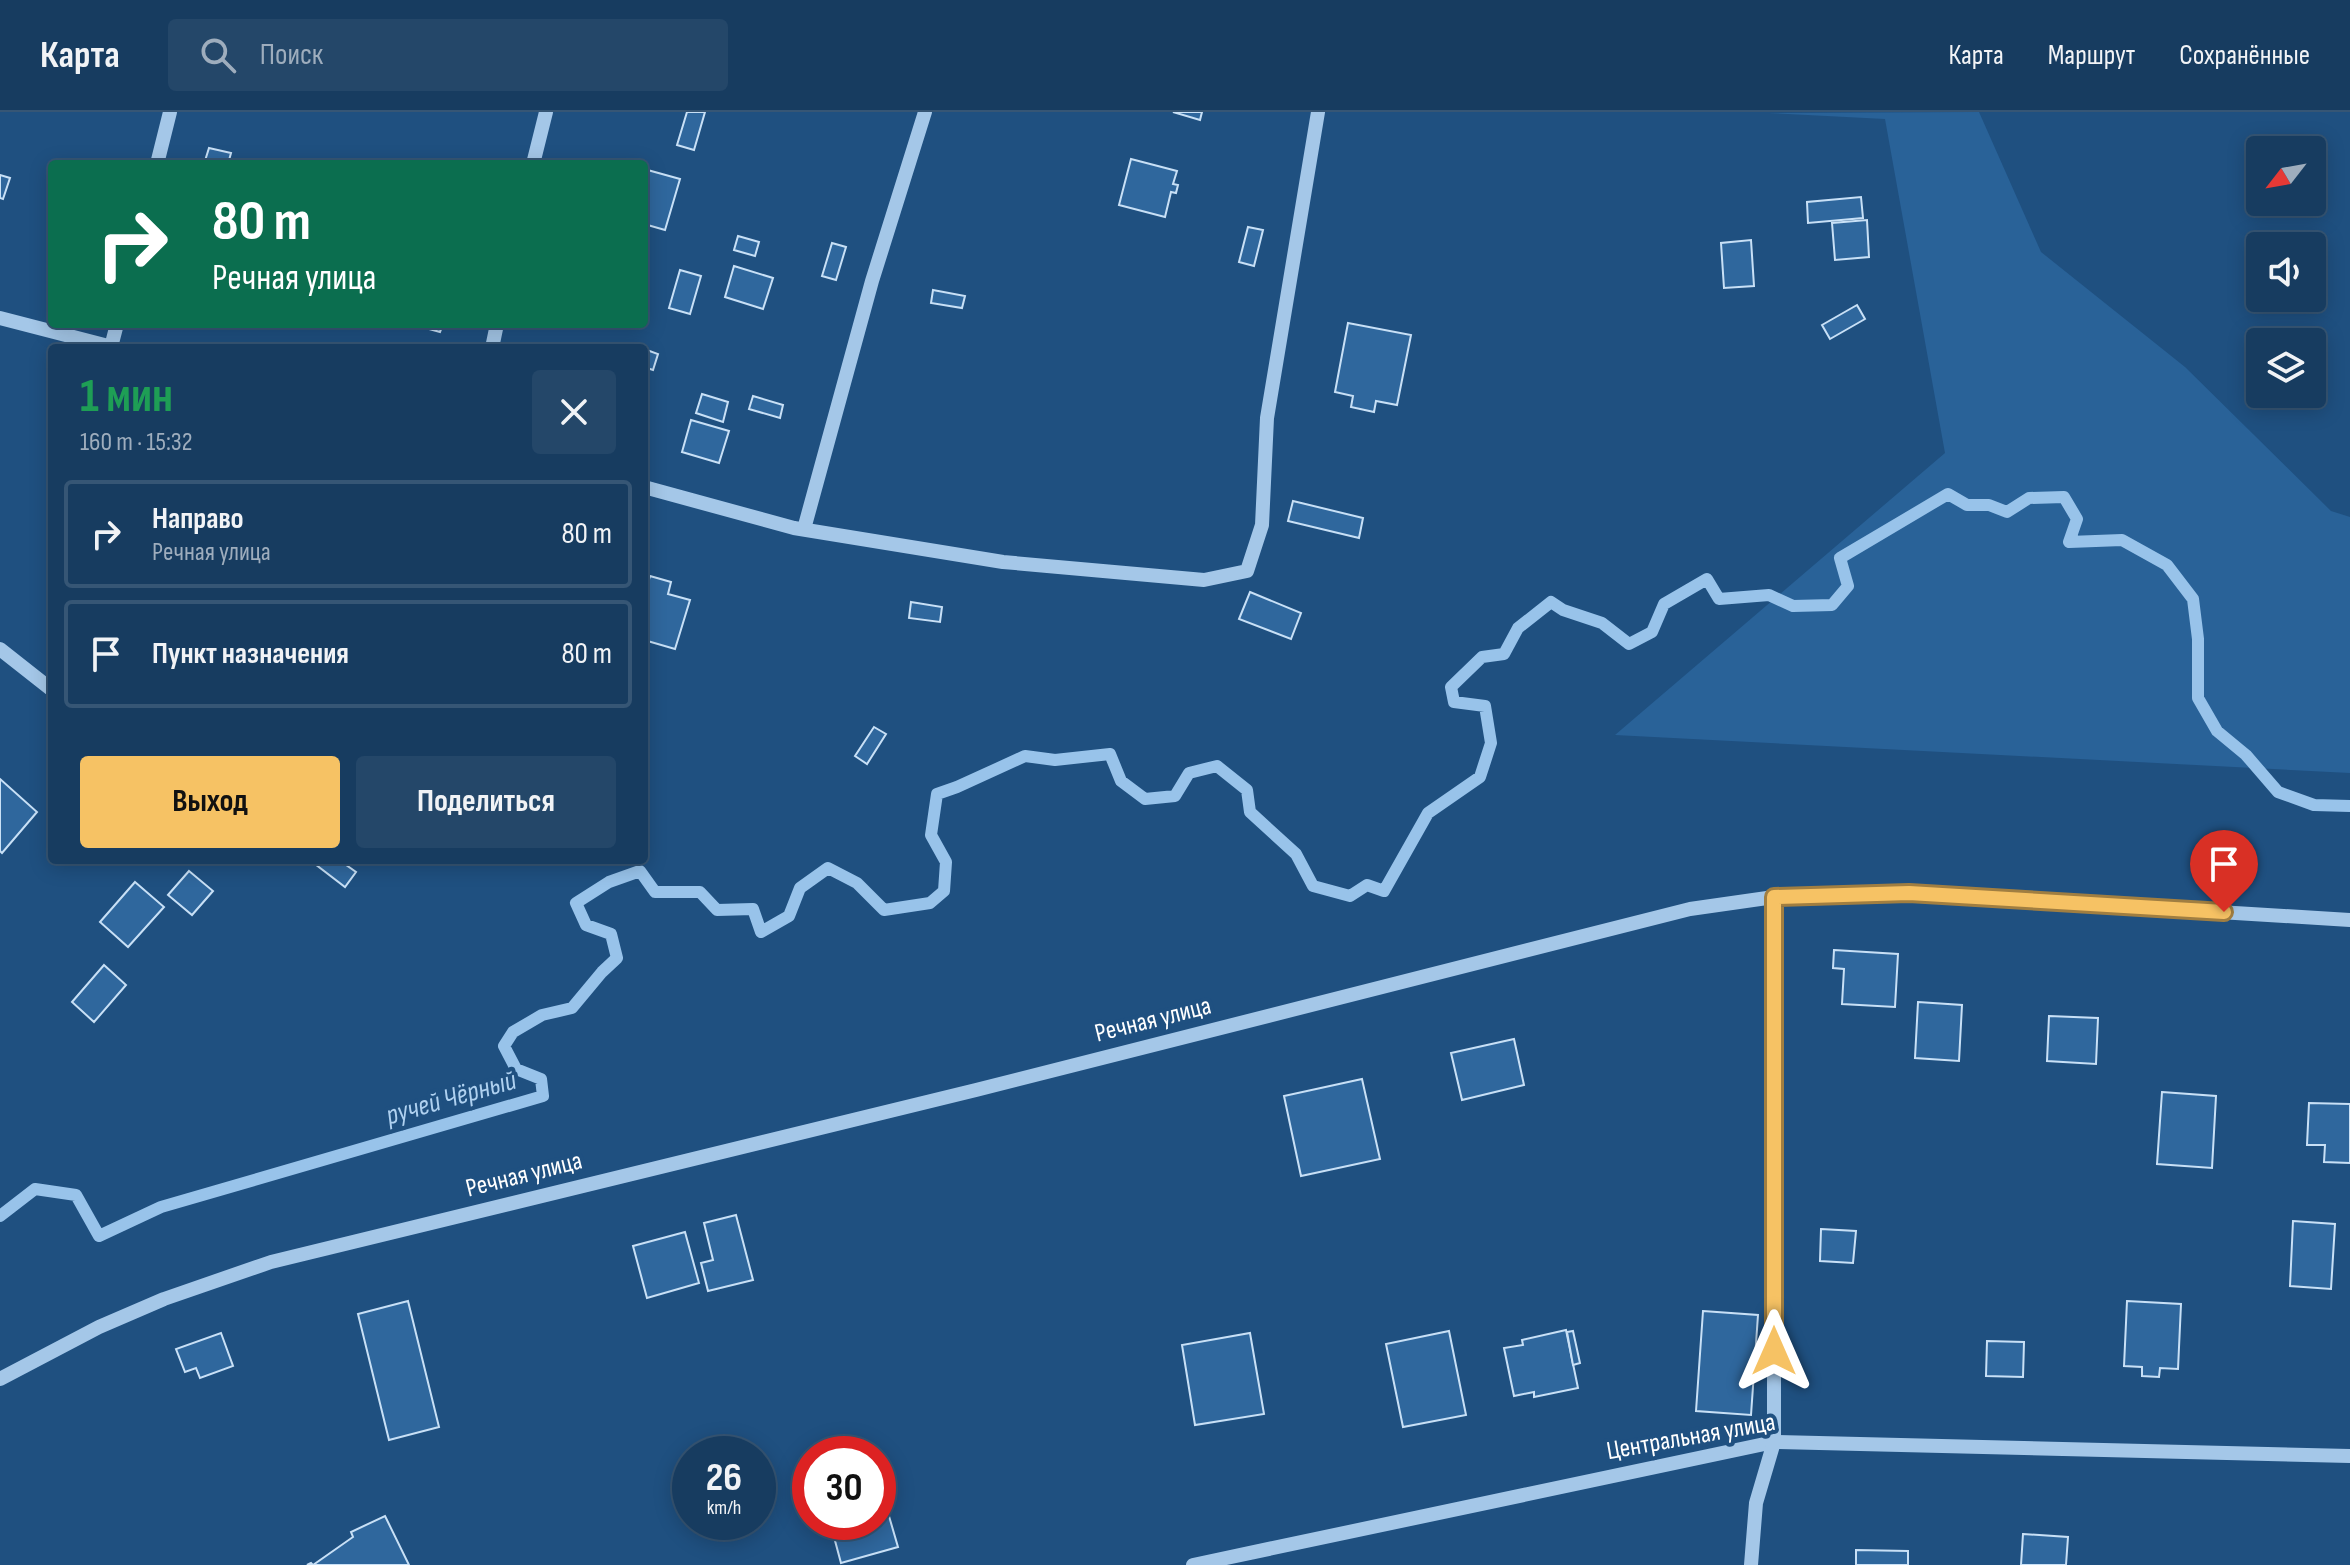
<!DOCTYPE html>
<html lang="ru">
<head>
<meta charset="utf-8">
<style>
	body { margin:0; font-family:"Sofia Sans Condensed",sans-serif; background:#244769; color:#f1f3f6; height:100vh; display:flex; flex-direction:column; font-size:30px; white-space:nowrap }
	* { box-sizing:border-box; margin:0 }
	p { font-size:26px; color:#9eadbd }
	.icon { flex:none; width:44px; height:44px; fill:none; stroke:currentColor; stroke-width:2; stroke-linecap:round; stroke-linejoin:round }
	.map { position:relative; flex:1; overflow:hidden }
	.drawer { position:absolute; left:48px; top:232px; width:600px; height:520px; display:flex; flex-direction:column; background:#173c60; border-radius:8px; box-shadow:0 4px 20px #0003,0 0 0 2px #365675 }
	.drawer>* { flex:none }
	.hud { position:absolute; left:48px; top:48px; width:600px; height:168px; border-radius:8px; box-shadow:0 4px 20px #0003,0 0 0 2px #365675; background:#0b6e4f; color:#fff; overflow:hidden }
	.needle { width:52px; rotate:239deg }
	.buttons { position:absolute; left:2246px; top:24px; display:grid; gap:16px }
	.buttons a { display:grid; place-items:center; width:80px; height:80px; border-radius:8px; background:#173c60; box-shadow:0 4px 20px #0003,0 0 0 2px #365675; font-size:40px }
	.speed { position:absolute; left:672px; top:1324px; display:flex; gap:16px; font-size:40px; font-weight:700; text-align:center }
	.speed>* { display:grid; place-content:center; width:104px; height:104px; border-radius:50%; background:#173c60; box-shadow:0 4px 20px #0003,0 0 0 2px #365675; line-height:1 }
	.speed small { font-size:20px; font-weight:400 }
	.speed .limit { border:12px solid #d22; background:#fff; color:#111 }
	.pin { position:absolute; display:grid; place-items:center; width:68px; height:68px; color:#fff; margin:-82px -34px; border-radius:50% 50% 50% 0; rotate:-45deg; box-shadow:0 0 8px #0007 }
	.pin .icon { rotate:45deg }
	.me { position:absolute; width:88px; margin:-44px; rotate:0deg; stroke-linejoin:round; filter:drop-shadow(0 0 6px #0008) }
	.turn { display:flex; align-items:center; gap:28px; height:168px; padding:0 32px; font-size:36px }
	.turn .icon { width:104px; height:104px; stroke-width:2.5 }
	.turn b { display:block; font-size:56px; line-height:68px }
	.round { display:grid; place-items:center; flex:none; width:84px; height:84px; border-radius:8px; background:#244769 }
	.head { display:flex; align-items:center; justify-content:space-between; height:136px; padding:0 32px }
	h1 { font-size:48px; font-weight:700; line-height:60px; color:#1e9e55 }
	.cta { display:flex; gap:16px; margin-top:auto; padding:16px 32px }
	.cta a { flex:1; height:92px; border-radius:8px; background:#f6c264; color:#111; font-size:32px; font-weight:700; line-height:92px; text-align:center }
	.cta a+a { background:#244769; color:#f1f3f6 }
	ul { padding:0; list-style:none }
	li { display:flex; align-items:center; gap:24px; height:108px; margin:0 16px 12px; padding:0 16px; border:4px solid #365675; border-radius:8px }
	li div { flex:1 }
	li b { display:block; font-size:30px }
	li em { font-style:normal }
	header { display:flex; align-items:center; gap:48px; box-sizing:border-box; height:112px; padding:0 40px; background:#173c60; border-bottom:2px solid #365675 }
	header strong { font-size:38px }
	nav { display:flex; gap:44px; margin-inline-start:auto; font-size:28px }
	.search { width:560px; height:72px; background:#244769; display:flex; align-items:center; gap:20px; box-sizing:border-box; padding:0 28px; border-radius:8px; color:#9eadbd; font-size:30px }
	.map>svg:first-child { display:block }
</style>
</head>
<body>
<header>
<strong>Карта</strong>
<div class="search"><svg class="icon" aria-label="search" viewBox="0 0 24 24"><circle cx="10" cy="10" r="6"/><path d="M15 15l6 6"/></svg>Поиск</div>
<nav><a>Карта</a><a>Маршрут</a><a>Сохранённые</a></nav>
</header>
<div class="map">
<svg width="2350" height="1453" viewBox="0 0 2350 1453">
	<rect width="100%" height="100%" fill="#1f5080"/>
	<path fill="#296298" d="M1979,0L2041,140L2185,255L2331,399L2350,405V661L1615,623L1945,341L1885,7L1768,1Z"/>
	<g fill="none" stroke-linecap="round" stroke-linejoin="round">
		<path stroke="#98c3ea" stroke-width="12" d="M0,1104L35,1077L76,1083L99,1124L161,1095L543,984L541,967L516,957L504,934L513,920L542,903L572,896L602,860L617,846L611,822L586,813L576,791L609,770L640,759L655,780H700L717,798L753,797L761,820L789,804L800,776L828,756L857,771L884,798L930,791L944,779L946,750L931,723L937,682L957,675L1025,644L1055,648L1110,642L1121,669L1145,687L1175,684L1189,661L1217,654L1247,678L1250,700L1296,742L1313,774L1350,784L1367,773L1384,779L1428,701L1480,665L1491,631L1485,594L1454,590L1451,575L1482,545L1504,542L1518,516L1551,490L1563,498L1602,511L1629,532L1652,520L1664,492L1707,467L1719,487L1769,483L1793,494L1832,493L1848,474L1840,446L1948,382L1967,393H1989L2007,400L2029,386L2064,385L2077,407L2069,430L2122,428L2167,453L2193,487L2198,527V586L2217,619L2246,643L2278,680L2314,693L2350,694"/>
	</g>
	<g fill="#2f679d" stroke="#c8e0f6" stroke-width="2">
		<path d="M687,0H705L694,38L677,33Z"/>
		<path d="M1173,0H1202L1200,8Z"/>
		<path d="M209,36L231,41L228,52H204Z"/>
		<path d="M1131,47L1177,59L1173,72L1178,73L1176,81L1171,80L1165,105L1119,93Z"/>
		<path d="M644,57L680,67L665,118L644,112Z"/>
		<path d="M0,63L10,66L3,87L0,86Z"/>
		<path d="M1861,85L1863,106L1808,111L1807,90Z"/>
		<path d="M1867,108L1869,145L1835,148L1832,111Z"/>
		<path d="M1248,115L1263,118L1254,154L1239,150Z"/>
		<path d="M738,124L759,130L755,144L734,138Z"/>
		<path d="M1751,128L1754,174L1724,176L1721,131Z"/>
		<path d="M832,131L846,135L836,168L822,164Z"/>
		<path d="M734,154L773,166L763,197L725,185Z"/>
		<path d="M680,158L701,164L690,202L669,196Z"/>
		<path d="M933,178L965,184L962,196L931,191Z"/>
		<path d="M1857,193L1865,207L1830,227L1822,213Z"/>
		<path d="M1348,211L1411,223L1397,293L1376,289L1374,300L1351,295L1353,284L1335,280Z"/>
		<path d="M411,212H443L440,220Z"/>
		<path d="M644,237L658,242L653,258L644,255Z"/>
		<path d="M702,282L728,290L723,310L696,301Z"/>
		<path d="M753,284L783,293L780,306L749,297Z"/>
		<path d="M691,308L729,319L719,351L682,340Z"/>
		<path d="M1293,389L1363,406L1359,426L1288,409Z"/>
		<path d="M650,464L671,470L668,482L690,488L675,537L644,528V474L647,475Z"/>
		<path d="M1250,480L1301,501L1291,527L1239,507Z"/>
		<path d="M911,490L942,495L940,510L909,506Z"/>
		<path d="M874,615L886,622L867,652L855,644Z"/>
		<path d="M0,667L37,700L2,741L0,739Z"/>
		<path d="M318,748H339L356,760L345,775L315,752Z"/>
		<path d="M189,759L213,779L192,803L168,783Z"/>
		<path d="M135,770L164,795L128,835L100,810Z"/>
		<path d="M1834,838L1898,842L1895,895L1842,892L1844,857L1833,856Z"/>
		<path d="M104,853L126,873L94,910L72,890Z"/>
		<path d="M1918,890L1962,893L1959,949L1915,946Z"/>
		<path d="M2049,904L2098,906L2096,952L2047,949Z"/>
		<path d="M1514,927L1524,973L1462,988L1451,941Z"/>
		<path d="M1362,967L1380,1047L1301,1064L1284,984Z"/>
		<path d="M2162,980L2216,984L2212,1056L2157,1052Z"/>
		<path d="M2309,991L2350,992V1051L2324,1050L2325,1033H2307Z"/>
		<path d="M736,1103L753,1168L708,1179L701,1151L713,1148L704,1111Z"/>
		<path d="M2293,1109L2335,1112L2331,1177L2290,1174Z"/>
		<path d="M1821,1117L1856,1119L1853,1151L1820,1149Z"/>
		<path d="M685,1120L699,1171L647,1186L633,1134Z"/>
		<path d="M408,1189L439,1315L389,1328L358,1202Z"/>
		<path d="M2127,1189L2181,1192L2178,1257L2160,1256L2159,1265L2142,1264V1255L2124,1254Z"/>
		<path d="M1703,1199L1758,1203L1751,1303L1696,1299Z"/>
		<path d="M1566,1218L1578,1276L1534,1285V1280L1514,1284L1504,1236L1523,1233L1522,1228Z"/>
		<path d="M1449,1219L1466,1303L1403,1315L1386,1232Z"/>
		<path d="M1573,1219L1580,1251L1573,1253L1567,1220Z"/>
		<path d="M221,1221L233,1254L200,1266L196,1256L185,1260L176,1237Z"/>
		<path d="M1250,1221L1264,1302L1195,1313L1182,1233Z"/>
		<path d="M1987,1229L2024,1230L2023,1265L1986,1264Z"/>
		<path d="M884,1387L898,1435L841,1451L830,1410H878V1389Z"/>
		<path d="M385,1404L409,1453H307L311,1451L313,1453L353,1425L351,1420Z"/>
		<path d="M2023,1422L2068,1425L2066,1453H2021Z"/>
		<path d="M1856,1438L1908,1439V1453H1856Z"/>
	</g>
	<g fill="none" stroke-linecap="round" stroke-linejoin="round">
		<g stroke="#a4c7e8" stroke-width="14">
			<path d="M157,52L170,0"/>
			<path d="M533,52L546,0"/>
			<path d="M0,206L116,236"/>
			<path d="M111,235L117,212"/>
			<path d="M492,236L497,212"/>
			<path d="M644,375L794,416L1003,450L1204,468L1247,459L1262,413L1267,306L1318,0"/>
			<path d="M804,417L872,169L925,0"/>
			<path d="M0,537L52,578"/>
			<path d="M0,1267L99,1215L164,1187L271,1150L976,978L1690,797L1774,785L1909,781L2350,808"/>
			<path d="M1193,1453L1774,1330L2350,1344"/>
			<path d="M1751,1453L1756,1391L1774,1330V785"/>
		</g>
	</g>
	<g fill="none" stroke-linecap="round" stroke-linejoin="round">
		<g stroke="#a07e41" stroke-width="20">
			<path id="route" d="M1774,1239V785L1909,781L2224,800"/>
		</g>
		<use href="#route" stroke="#f6c264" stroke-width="14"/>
	</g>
	<g text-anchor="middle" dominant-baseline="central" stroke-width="8" stroke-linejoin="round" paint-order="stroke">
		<g font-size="26" fill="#fff" stroke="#1f5080">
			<text transform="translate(1153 908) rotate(-14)">Речная улица</text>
			<text transform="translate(524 1063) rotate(-14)">Речная улица</text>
			<text transform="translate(1691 1325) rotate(-10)">Центральная улица</text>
		</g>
		<g font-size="28" font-style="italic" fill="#afd1f0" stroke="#1f5080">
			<text transform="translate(451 986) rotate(-16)">ручей Чёрный</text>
		</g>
	</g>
</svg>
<div class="buttons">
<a><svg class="needle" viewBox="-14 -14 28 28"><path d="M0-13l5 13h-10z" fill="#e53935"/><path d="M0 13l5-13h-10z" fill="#9eadbd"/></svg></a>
<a><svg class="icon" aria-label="sound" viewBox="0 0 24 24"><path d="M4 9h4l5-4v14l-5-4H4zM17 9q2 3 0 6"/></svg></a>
<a><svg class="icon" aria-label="layers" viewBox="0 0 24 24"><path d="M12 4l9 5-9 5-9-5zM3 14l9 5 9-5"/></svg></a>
</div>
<div class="speed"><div>26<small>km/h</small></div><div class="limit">30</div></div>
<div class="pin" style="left:2224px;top:800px;background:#d93025"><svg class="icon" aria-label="arrive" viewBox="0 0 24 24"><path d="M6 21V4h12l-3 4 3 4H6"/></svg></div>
<svg class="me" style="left:1774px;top:1239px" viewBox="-20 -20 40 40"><path d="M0-17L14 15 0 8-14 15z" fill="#f6c264" stroke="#fff" stroke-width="4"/></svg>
<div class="hud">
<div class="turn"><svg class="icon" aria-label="right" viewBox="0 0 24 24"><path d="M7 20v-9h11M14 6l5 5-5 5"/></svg><div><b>80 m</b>Речная улица</div></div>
</div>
<section class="drawer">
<div class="head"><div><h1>1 мин</h1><p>160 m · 15:32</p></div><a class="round"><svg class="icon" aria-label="close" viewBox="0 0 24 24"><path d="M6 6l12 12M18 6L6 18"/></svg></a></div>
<ul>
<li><svg class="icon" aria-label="right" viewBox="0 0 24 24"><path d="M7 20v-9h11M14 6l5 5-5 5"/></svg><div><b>Направо</b><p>Речная улица</p></div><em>80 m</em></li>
<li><svg class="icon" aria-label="arrive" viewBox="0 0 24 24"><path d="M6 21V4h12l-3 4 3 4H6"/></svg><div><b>Пункт назначения</b></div><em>80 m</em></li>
</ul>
<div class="cta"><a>Выход</a><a>Поделиться</a></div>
</section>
</div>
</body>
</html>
